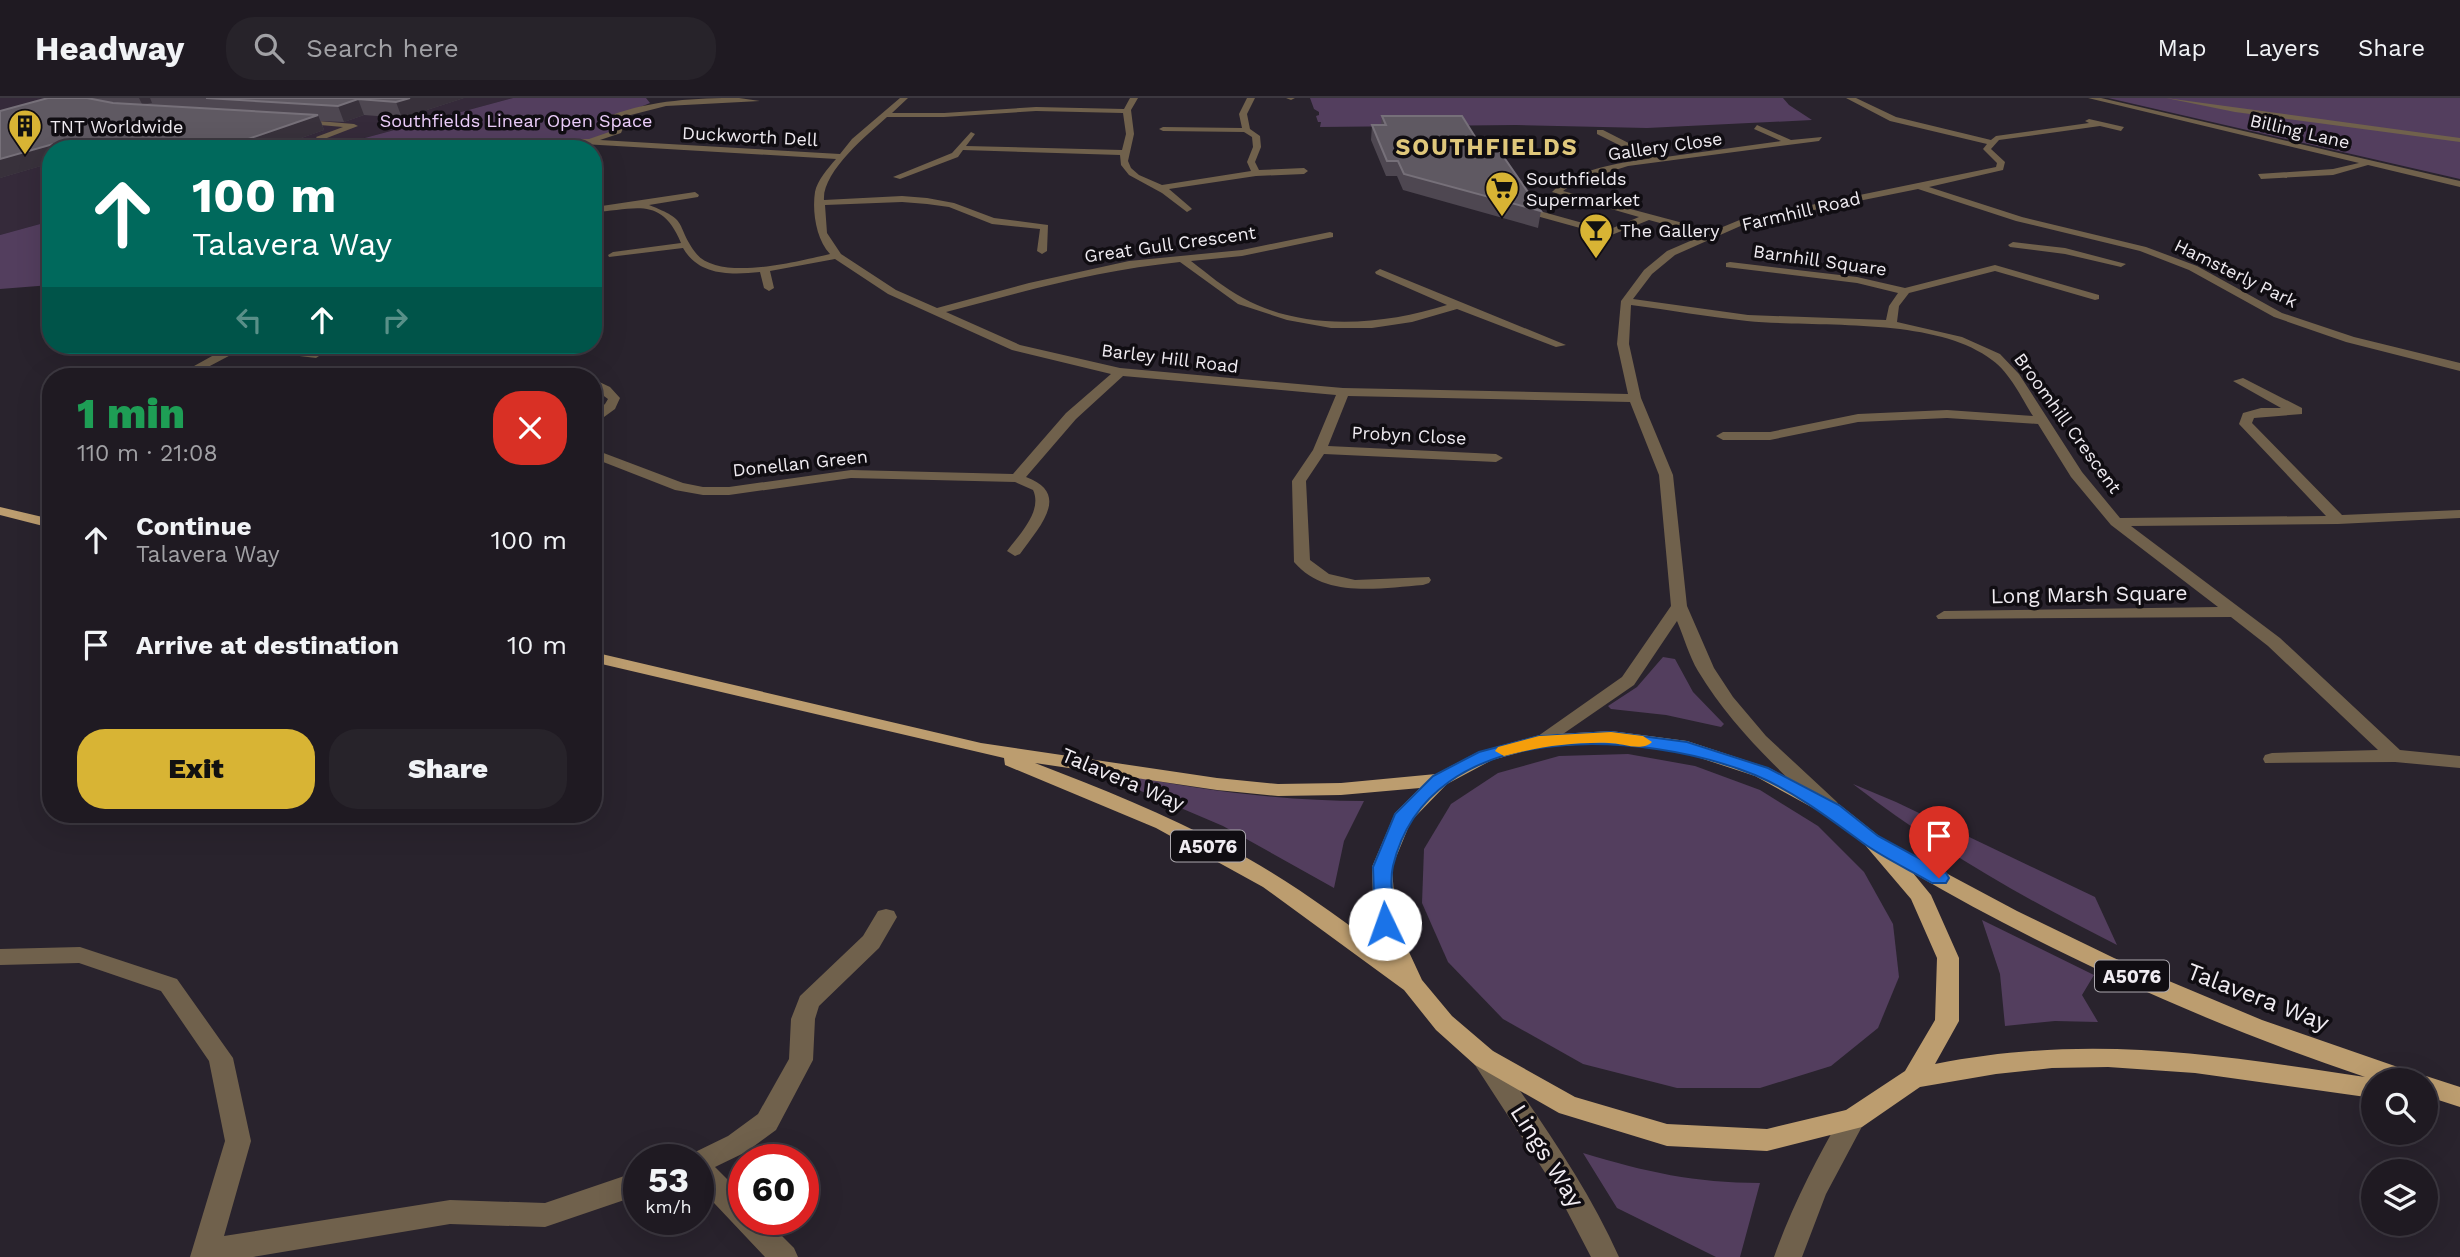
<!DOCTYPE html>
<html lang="en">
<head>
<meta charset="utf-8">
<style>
	body { margin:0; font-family:"Work Sans",sans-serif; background:#27232a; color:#f1f3f6; height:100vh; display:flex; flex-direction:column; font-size:26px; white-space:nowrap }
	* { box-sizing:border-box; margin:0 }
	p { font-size:23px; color:#a1a1a5 }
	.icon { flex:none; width:38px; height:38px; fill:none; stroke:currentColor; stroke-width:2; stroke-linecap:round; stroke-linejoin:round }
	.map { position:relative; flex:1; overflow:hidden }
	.side { position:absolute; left:42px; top:270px; width:560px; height:455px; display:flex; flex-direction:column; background:#1f1a22; border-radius:28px; box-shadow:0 7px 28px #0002,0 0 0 2px #3c3840 }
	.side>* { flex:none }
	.top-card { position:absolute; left:42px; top:42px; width:560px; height:214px; border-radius:28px; box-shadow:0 7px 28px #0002,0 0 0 2px #3c3840; background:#00695c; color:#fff; overflow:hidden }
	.fabs { position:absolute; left:2361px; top:970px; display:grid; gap:14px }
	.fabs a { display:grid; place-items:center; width:77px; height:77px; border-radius:50%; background:#1f1a22; box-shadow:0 7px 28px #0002,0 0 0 2px #3c3840; font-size:35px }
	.speed { position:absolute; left:623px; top:1046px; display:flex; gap:14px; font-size:35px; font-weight:700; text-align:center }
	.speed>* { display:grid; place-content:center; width:91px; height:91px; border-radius:50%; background:#1f1a22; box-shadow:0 7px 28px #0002,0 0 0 2px #3c3840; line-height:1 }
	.speed small { font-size:18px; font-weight:400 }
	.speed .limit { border:10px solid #d22; background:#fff; color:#111 }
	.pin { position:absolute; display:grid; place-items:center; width:60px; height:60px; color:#fff; margin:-72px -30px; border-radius:50% 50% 50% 0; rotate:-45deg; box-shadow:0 0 7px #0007 }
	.pin .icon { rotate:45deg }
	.me { position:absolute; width:77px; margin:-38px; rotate:357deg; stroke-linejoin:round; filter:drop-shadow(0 0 5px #0008) }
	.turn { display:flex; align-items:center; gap:24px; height:147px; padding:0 35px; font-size:32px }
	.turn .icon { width:91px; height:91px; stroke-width:2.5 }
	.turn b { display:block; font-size:49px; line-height:60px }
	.lanes { display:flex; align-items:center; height:66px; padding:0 35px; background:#0003; justify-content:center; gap:35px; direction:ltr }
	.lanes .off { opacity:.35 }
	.round { display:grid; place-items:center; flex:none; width:74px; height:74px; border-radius:28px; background:#27232a }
	.head { display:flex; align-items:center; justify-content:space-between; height:119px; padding:0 35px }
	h1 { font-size:42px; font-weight:800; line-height:52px; color:#1e9e55 }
	.action { display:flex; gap:14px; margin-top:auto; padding:14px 35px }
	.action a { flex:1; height:80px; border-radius:28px; background:#d8b434; color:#111; font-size:28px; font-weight:800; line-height:80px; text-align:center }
	.action a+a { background:#27232a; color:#f1f3f6 }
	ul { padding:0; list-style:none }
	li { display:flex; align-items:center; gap:21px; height:105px; padding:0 35px }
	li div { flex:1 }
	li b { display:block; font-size:26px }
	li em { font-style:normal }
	header { display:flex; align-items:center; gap:42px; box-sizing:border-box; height:98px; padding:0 35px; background:#1f1a22; border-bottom:2px solid #3c3840 }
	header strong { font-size:33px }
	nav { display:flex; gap:38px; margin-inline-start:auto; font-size:24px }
	.search { width:490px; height:63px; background:#27232a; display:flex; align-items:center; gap:18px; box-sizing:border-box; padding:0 24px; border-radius:28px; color:#a1a1a5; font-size:26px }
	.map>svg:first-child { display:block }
</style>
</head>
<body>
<header>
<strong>Headway</strong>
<div class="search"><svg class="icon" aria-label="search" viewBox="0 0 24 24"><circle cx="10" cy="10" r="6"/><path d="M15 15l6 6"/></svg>Search here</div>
<nav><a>Map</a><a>Layers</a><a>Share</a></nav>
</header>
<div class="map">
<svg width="2460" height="1159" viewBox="0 0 2460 1159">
	<rect width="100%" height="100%" fill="#29232d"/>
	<path fill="#352a3a" d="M0,0H513L324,51H51V123L0,137Z"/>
	<g fill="#533e5e">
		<path d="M513,0H646L650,5L616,19L618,33L593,42L500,48L488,51H324Z"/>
		<path d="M1310,0H1783L1789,7L1812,22L1647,30L1516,27L1320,29L1321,24H1318L1316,18L1319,17V14L1314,11Z"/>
		<path d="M2108,0H2460V81Z"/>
		<path d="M51,123V187L0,191V137Z"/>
		<path d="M1663,559L1675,561L1693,594L1724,626L1721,629L1666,617L1611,611L1608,608L1637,589Z"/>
		<path d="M1628,656L1695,668L1760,692L1818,728L1864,774L1893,826L1899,879L1878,930L1831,968L1760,990H1677L1583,966L1503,921L1448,864L1422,805L1424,751L1451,706L1498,675L1559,658Z"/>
		<path d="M1119,676C1202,692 1279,703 1364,703L1344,743L1334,790L1223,728L1115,682Z"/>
		<path d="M1853,686L1896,704L2095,799L2117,847C2025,801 1934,749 1853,686Z"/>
		<path d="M1982,822L2094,877L2082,897L2098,924L2055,923L2005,928L2000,876Z"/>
		<path d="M1583,1055C1646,1074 1695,1085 1760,1085L1740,1159H1716L1617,1110Z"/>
	</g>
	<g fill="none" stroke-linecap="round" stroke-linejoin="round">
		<g fill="#70614c" fill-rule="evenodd">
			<path d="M739,0L760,3L666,8L619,20L624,28L621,35L600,42L840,56L852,41L900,0H908L892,15H944L1036,9L1124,11L1130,0H1138L1131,12L1134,36L1128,63L1131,70L1139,77L1162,87L1251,73L1247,64L1253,49L1252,39L1244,34L1163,33L1159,31L1163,29L1242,30L1239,16L1247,0H1255L1247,16L1250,31L1260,38L1261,49L1255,64L1259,72L1304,70L1308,73L1304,76L1256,78L1169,91L1190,109L1192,111L1187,114L1162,95L1129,77L1121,67L1120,57L963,52L958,59L900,81L893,79L952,55L971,34L975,36L966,48L1122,52L1126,36L1123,15L1036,13L944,19H887C867,37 822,74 824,102L902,98L927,100L954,105L994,120L1048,127L1047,153L1042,156L1037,153L1040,131L992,126L949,109L927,106L902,104L825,107L827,135L841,156L896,192L937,210L1029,185L1129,163L1242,152L1330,134L1333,135V139L1242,158L1191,163C1208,176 1224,190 1243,200C1305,234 1383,227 1447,207L1376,176L1375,174L1380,171L1566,247L1556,249L1457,211L1412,224L1372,230H1331L1287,222L1238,206L1180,164C1100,172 1024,193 946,214L1020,247L1120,270L1343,290L1628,296L1617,246L1621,203L1644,172L1667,153L1704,137L1649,122L1609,138L1533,117V113L1536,112L1608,132L1639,119L1552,94C1574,72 1617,65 1647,61L1597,36V32H1603L1658,60L1781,43L1754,31L1757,27L1791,42L1822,39L1819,43L1628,68L1574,85L1563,93L1713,133L1742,121L1996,69L1997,65L1983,51L1987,46L1890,23L1846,0H1856L1896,19L1991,42L1996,38L2089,25L2085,23L2089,21L2124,29L2121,33L2100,28L1999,42L1991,51L2005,64L2003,72L1929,89L2022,119L2146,149L2197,168L2282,215L2354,239L2460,265V273L2346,244L2274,219L2189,172L2140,153L2016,123L1918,91L1745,126L1675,157L1652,176L1633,201L1748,217L1886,222L1889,208L1898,195L1857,185L1726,169V165L1730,164L1857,179L1905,190L1995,167L2099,197V201L2095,202L1995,173L1909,195L1899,208L1897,224L1962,239L2000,256L2019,276L2082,374L2120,420L2326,418L2239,326L2243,315L2261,310H2281L2233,283L2243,280L2302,310V316L2254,320L2252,325L2342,417L2460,412V420L2338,426L2131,428L2280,540L2400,652L2460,658V670L2395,664L2265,665L2263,661L2265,657L2272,655L2378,652L2268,548L2231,519L1938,521L1936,518L1944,513L2218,509L2111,427L2071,379L2038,326L1947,320L1858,324L1770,342H1723L1716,338L1723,334H1770L1858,316L1947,312L2033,318C2021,299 2010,275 1992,262C1935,218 1817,230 1747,223C1709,219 1670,212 1631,207L1629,246L1641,300L1673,377L1687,508L1714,570L1733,599L1766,638L1837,704L1840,709L1837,714H1823C1777,670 1731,628 1698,573C1689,558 1684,539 1677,523L1634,587L1547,647H1533L1531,643L1622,579L1671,508L1659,377L1630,304L1348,298L1328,348L1496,356L1503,360L1496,364L1324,356L1306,383L1310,462L1329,476L1355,482L1429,479L1431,482L1429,485L1423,487C1380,490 1325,501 1294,464L1292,383L1313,352L1336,297L1123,278L1076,321L1026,379C1072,396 1039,429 1020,456L1015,458L1007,453C1019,437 1043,413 1033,392L1015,384L851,380L729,397H703L675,392L593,360V351L683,385L703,389H729L851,372L1013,376L1066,315L1111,276L1012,252L888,196L835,161L770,173L774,190L769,193L764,190L760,174C731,177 699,178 683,150L609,159L608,157L613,154L681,145C661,96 633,113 593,114L595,109L695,94L699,97L698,99L649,107C690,123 674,124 695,154C717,185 799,163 830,156C816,141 812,113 815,94C817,83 828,70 836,61L566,45L484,51L527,42L589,41L615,32L612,17C653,2 695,0 739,0Z"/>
			<path d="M1286,0H1295L1291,2Z"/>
			<path d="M2088,0H2101L2460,83V89L2368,67L2333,77L2261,81L2258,76L2333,71L2359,65Z"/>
			<path d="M2166,0L2460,40V44L2235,14Z"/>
			<path d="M294,21L354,26L358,28L319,43L316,39L343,29L297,25Z"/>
			<path d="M2013,144L2065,150L2126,166L2121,169L2065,156L2010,149L2008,147Z"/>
			<path d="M232,247H267L316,252L322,256L316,260L242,251L191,278H176Z"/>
			<path d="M593,281L610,289L620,300L615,311L593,327V316L605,306L608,301L593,290Z"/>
			<path d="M886,811L894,813L897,819L879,850L819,908L815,921L813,962L776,1032L746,1054L715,1069L744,1098V1122H766L794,1150L798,1159H765L698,1088V1062H686L689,1057L728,1038L758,1016L789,961L791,921L800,898L863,838L878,813Z"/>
			<path d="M80,849L177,881L233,960L251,1043L224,1138L450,1102L545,1105L639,1073V1097L545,1129L450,1126L253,1159H190L225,1043L209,963L161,893L79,865L0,867V851Z"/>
			<path d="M1484,950L1493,953C1538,1020 1586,1085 1619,1159H1591L1555,1090L1475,967L1472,960L1475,953Z"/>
			<path d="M1853,1010L1862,1013L1866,1021L1826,1096L1802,1159H1774C1792,1108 1817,1060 1844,1013Z"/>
		</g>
		<g fill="#bc9d6f" fill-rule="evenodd">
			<path d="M0,409L51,421V430L0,417Z"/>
			<path d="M593,554L981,645L1217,680L1278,686L1341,685L1436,676L1478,654L1540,637L1611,633L1687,643L1769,670L1840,707L1884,742L2017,813L2114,860L2262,922L2415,975L2418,981L2426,978L2460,989V1009L2426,998V982H2373V1000L2195,975L2108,969L2052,970L1996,976L1920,989L1862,1029L1767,1053L1667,1048L1559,1015L1475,967L1436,932L1404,892L1263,789L1156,730L1005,667L1004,660L593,564ZM1611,645L1685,655L1755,678L1826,717L1865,747L1911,801L1937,860L1935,922L1905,973L1846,1012L1767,1031L1667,1026L1575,999L1493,953L1452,918L1422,882L1396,826L1392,769L1411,723L1447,686L1492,662L1540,649ZM1035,665L1217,692L1278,698L1341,697L1420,690L1395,715L1372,769L1374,826L1388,856C1336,817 1284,779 1227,749C1165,716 1100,690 1035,665ZM1913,775C2056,858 2208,926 2365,979C2215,956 2087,936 1935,966L1959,923V860L1931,797Z"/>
		</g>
	</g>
	<g fill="#4e4751">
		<path d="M91,0H464L402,20L364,17L344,24L321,23L324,32L270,51H51V65L0,80V13Z"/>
		<path d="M1382,18L1477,42L1541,113L1538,130L1403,92L1397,78H1386L1371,42L1372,27H1381Z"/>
	</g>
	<g fill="#38313b">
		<path d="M139,0H150L152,5L144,6L145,12Z"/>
		<path d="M410,0H464L402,20L396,4Z"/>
		<path d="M358,1L364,17L344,24L338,8Z"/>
		<path d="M318,17L324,32L270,51H219Z"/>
		<path d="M64,43L68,51H51V65L0,80V61Z"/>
	</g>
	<g fill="#5f5962" stroke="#767079" stroke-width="2">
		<path d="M48,0H87L113,5L318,17L219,51H185L64,43L0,61V13Z"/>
		<path d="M206,0H410L396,4L358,1L338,8Z"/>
		<path d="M1382,18H1462L1477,42H1492L1541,113L1404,76L1398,63H1387L1372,27H1386Z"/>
	</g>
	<path fill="#1a73e8" stroke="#114b97" stroke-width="2" d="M1611,634L1687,644L1768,670L1839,707L1878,738L1946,775L1949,780L1946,785H1932C1910,772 1884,760 1863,745C1829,720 1795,694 1755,677C1644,632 1429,617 1393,768C1389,785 1394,808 1395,826L1392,831L1385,833L1378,831L1375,826L1373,769L1395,716L1433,678L1479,654L1539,638Z"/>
	<path fill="#f59e0b" d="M1611,634L1643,638L1652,644C1642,654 1622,645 1609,645C1573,644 1538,649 1504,658L1495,653L1498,649L1539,638Z"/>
	<defs>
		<g id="building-pin" transform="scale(1.75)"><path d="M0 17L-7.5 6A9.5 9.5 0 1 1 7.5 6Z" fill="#d8b434" stroke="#100d12"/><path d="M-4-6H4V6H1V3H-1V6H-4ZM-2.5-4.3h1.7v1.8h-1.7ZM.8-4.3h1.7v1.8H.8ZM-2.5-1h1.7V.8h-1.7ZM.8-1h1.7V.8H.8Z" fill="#111"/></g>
		<g id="supermarket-pin" transform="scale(1.75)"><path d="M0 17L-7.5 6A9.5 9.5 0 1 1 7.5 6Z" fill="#d8b434" stroke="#100d12"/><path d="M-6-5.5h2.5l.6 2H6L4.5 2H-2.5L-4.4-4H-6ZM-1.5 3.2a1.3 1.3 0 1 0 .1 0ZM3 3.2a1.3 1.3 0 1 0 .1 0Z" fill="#111"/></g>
		<g id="bar-pin" transform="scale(1.75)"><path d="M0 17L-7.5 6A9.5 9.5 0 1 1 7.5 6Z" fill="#d8b434" stroke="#100d12"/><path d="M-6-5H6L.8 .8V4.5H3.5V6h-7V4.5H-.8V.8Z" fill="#111"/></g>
	</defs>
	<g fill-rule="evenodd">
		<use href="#building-pin" x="25" y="28"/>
		<use href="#supermarket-pin" x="1502" y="90"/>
		<use href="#bar-pin" x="1596" y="132"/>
	</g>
	<g text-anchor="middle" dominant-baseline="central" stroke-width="7" stroke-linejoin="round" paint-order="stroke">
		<g font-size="18" fill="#ebcdfa" stroke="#100d12">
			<text x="516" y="22">Southfields Linear Open Space</text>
		</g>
		<g font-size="18" fill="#efebf1" stroke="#100d12" text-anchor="start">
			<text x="50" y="28">TNT Worldwide</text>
			<text x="1526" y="80">Southfields<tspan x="1526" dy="21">Supermarket</tspan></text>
			<text x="1620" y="132">The Gallery</text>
		</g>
		<g font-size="18" fill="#efebf1" stroke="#100d12">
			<text transform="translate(2300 33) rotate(13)">Billing Lane</text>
			<text transform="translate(750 38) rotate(3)">Duckworth Dell</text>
			<text transform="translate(1665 48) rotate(-8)">Gallery Close</text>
			<text transform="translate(1801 113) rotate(-13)">Farmhill Road</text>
			<text transform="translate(1170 146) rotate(-8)">Great Gull Crescent</text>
			<text transform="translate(1820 162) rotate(8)">Barnhill Square</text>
			<text transform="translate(2236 175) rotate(26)">Hamsterly Park</text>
			<text transform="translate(1170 260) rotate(7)">Barley Hill Road</text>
			<text transform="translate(2068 325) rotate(54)">Broomhill Crescent</text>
			<text transform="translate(1409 337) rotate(3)">Probyn Close</text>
			<text transform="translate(800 365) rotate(-6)">Donellan Green</text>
		</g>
		<g fill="#100d12" stroke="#aca8ae" stroke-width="2">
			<rect x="1171" y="732.5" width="74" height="31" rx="5"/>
			<rect x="2095" y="862.5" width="74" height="31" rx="5"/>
		</g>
		<g font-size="19" font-weight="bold" fill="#efebf1">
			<text x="1208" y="748">A5076</text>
			<text x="2132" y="878">A5076</text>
		</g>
		<g font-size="21" fill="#efebf1" stroke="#100d12">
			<text transform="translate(2089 496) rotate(-1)">Long Marsh Square</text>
			<text transform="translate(1123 681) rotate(23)">Talavera Way</text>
		</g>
		<g font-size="23" font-weight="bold" letter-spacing="2" fill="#dfc77b" stroke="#100d12">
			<text x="1487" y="49">SOUTHFIELDS</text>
		</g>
		<g font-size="24" fill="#efebf1" stroke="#100d12">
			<text transform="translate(2258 899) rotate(21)">Talavera Way</text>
			<text transform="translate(1547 1058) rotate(58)">Lings Way</text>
		</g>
	</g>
</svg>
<div class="fabs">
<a><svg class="icon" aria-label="search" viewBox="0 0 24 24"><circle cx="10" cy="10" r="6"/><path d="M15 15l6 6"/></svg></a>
<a><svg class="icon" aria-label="layers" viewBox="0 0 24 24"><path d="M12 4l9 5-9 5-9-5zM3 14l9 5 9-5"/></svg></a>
</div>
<div class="speed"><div>53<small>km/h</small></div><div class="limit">60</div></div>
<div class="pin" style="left:1939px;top:780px;background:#d93025"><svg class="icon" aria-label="arrive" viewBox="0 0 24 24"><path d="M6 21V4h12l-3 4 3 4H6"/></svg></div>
<svg class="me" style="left:1385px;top:826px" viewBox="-20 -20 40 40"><circle r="19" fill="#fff"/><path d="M0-13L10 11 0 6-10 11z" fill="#1a73e8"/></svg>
<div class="top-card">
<div class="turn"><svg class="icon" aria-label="ahead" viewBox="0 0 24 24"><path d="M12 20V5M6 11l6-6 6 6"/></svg><div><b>100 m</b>Talavera Way</div></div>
<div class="lanes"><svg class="icon off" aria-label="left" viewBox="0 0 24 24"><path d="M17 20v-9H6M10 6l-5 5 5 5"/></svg><svg class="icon" aria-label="ahead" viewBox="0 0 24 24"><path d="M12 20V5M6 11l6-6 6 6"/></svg><svg class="icon off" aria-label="right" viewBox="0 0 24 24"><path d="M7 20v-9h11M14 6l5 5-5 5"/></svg></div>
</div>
<section class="side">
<div class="head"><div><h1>1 min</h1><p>110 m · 21:08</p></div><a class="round" style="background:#d93025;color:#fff"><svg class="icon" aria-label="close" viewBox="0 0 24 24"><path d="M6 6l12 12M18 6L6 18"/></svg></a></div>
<ul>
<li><svg class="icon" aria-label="ahead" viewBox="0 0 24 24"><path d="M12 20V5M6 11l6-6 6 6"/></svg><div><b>Continue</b><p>Talavera Way</p></div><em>100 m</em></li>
<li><svg class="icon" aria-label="arrive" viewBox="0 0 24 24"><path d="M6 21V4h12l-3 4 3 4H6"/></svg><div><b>Arrive at destination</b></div><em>10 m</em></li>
</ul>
<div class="action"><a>Exit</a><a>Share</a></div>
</section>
</div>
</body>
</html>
